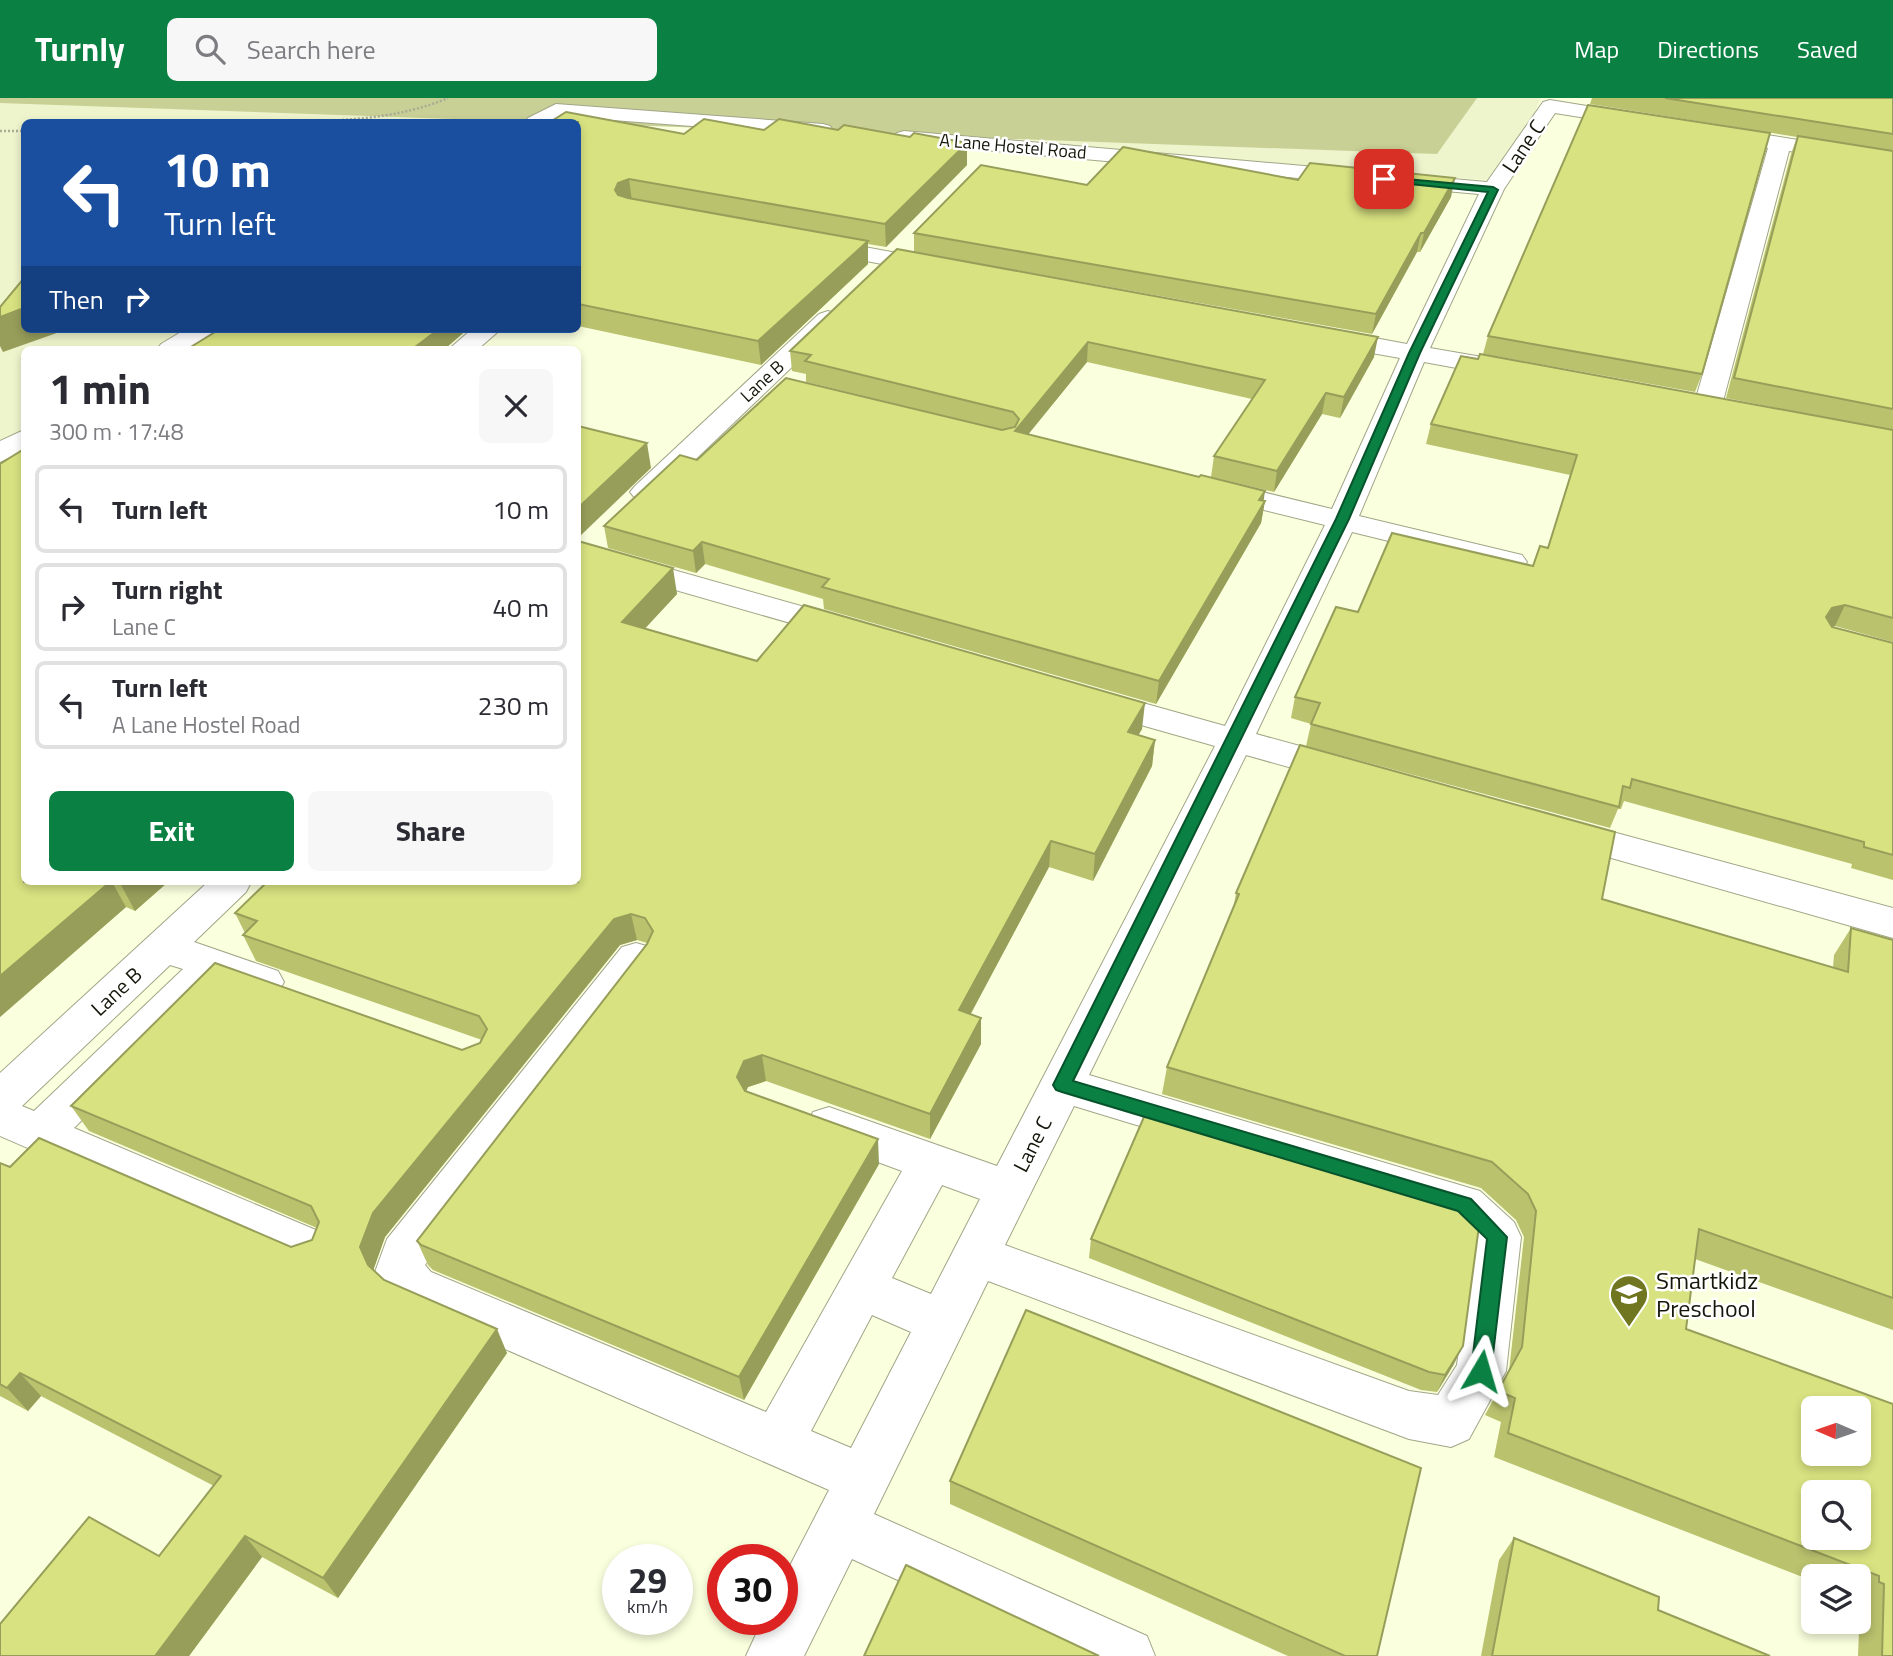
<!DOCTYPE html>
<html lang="en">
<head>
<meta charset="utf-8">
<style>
	body { margin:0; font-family:"Titillium Web",sans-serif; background:#f7f7f7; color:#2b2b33; height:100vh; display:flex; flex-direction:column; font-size:26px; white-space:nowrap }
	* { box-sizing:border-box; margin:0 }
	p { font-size:23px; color:#7c7c81 }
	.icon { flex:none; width:38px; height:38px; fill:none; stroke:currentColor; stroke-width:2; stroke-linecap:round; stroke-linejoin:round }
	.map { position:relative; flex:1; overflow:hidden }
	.drawer { position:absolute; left:21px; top:248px; width:560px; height:539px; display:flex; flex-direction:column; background:#fff; border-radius:10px; box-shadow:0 4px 10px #0003 }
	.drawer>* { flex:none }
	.hud { position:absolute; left:21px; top:21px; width:560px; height:214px; border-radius:10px; box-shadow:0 4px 10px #0003; background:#1a4fa0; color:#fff; overflow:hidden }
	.needle { width:46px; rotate:272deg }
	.buttons { position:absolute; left:1801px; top:1298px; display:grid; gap:14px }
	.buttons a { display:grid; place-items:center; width:70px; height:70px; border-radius:10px; background:#fff; box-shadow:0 4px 10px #0003; font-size:35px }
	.speed { position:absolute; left:602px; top:1446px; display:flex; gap:14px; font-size:35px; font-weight:700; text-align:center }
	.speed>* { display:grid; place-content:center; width:91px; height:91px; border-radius:50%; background:#fff; box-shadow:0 4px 10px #0003; line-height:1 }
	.speed small { font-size:18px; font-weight:400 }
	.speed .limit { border:10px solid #d22; background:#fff; color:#111 }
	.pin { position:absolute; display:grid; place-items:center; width:60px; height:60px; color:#fff; margin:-30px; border-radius:14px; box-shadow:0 4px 10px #0006 }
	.me { position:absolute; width:77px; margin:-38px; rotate:7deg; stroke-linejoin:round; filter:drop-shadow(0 0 5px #0008) }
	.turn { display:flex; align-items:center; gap:24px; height:147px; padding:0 28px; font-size:32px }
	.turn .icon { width:91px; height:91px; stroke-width:2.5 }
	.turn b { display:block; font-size:49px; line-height:60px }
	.then { display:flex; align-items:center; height:66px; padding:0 28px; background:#0003; gap:14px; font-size:26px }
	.round { display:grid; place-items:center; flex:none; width:74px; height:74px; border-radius:10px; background:#f7f7f7 }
	.headline { display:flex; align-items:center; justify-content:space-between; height:119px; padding:0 28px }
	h1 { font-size:42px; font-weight:700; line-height:52px }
	.primary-button { display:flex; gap:14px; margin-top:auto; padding:14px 28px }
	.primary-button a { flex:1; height:80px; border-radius:10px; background:#0b8043; color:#fff; font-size:28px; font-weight:700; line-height:80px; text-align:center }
	.primary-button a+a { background:#f7f7f7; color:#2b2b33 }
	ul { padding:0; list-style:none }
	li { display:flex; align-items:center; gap:21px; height:88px; margin:0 14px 10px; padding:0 14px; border:4px solid #e1e1e2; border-radius:10px }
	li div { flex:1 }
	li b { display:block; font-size:26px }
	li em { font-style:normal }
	header { display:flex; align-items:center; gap:42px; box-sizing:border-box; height:98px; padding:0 35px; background:#0b8043; color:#fff }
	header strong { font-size:33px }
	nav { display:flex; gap:38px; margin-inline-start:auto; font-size:24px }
	.search { width:490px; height:63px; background:#f7f7f7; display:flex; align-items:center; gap:18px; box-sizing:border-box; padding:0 24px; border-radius:10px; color:#7c7c81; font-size:26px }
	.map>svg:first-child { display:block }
</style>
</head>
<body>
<header>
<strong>Turnly</strong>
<div class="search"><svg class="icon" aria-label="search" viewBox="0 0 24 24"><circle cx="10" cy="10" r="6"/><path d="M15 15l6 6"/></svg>Search here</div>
<nav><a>Map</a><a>Directions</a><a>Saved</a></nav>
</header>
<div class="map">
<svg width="1893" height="1558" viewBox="0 0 1893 1558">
	<rect width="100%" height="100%" fill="#faffde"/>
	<path fill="#eef4cc" d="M0,0H1541L1503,83L541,19L533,24H24V231H194L159,252H24V334L0,349Z"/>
	<path fill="#c9d095" d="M0,0H1477L1437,56L0,5Z"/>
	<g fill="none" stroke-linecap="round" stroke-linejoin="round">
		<g stroke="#a2a688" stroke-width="2">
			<g id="street">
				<path d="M1550,2L1636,16L1643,18L1646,22L1643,26L1636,28L1555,15L1504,91L1430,250L1511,264L1520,266L1524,272L1520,278L1511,280L1424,264L1359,418L1522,457L1527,464L1522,471L1511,473L1352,434L1256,636L1358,664L1363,673L1358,682L1345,685L1246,657L1089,977L1480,1093L1514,1124L1521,1139L1506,1273L1469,1341L1451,1349L1409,1341L988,1183L874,1416L1147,1538L1155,1558H1063L852,1461L804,1558H746L763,1521H782V1483L829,1392L397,1204L382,1189L375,1174L387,1141L622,849L636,845L650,849L656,860L650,871L425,1167L431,1174L766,1314L902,1073L813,1040L807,1027L813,1014L829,1009L997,1068L1215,648L1081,610L1076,602L1081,594L1093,591L1225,628L1325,427L1203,397L1198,391L1203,385L1213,382L1332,411L1400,260L1326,247L1317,244L1313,239L1317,234L1326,231L1407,246L1479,96L904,45L897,43L893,39L897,35L904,33L1487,84L1543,4ZM1074,1008L1449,1122L1473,1146L1457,1267L1438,1297L1409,1293L1005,1147ZM942,1087L980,1101L931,1196L892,1180ZM872,1217L911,1234L851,1350L811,1333Z"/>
				<path d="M556,6L823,26L830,28L833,32L830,36L823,38L560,18L549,24H525L528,20Z"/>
				<path d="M1716,29L1893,57V69L1789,53L1722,307L1718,313L1708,315L1698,313L1694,307L1768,50L1709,39L1706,35L1709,31Z"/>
				<path d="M816,140L940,163L949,165L952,170L949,175L940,177L808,152L804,147L808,142Z"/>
				<path d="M828,213L837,216L841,221L837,226L655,400L645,403L635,400L630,394L635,388L819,216Z"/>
				<path d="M186,231H217C202,252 180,252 157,252L161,246Z"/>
				<path d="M472,231H501L477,252H448Z"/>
				<path d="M24,332V352L0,364V343Z"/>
				<path d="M578,445L858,524L862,531L858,538L846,541L578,464Z"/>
				<path d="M1561,720L1893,810V840L1548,742L1542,733L1548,724Z"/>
				<path d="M208,784H251L246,794L194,844L278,873L284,884L278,895L264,900L220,885L74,1030L323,1135L330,1150L323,1165L306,1171L0,1038V975ZM170,867L183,871L34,1013L22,1008Z"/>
			</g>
		</g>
		<g stroke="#a8ac93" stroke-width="2.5" stroke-dasharray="2 2" stroke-linecap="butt">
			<path d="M282,24C338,23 396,22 448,0"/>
			<path d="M0,33H24"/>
		</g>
		<use href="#street" fill="#fff" fill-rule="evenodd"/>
	</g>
	<g fill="#bac26e">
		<path d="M1592,0H1893V544L1835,528L1832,529L1893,545V782L1851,770L1852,766L1624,703L1621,711H1618L1610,730L1306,648L1311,626L1291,620L1295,599L1358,514L1533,468L1548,450L1570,377L1426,346L1431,326L1797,314L1726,300L1791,56L1797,39L1590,6Z"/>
		<path d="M578,24L684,36L764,32H838L967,45V67L886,149L868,146V166L761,267L578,228Z"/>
		<path d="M1298,82L1451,99L1420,154H1417L1372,236L914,154V135L1087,87Z"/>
		<path d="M897,151L1374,259L1340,320L1322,316L1274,394L1211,379L1214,358L1252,301L1087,264L1028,336L1265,403L1261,425L1156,606L824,511L823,501L705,466L696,475L608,450L604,428L697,362L1003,332L806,284V276L792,273L790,253Z"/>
		<path d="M1488,238L1702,276L1695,294L1483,256Z"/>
		<path d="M578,443L677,496L645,530L757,563L1142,631L1138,637L1155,642L1152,668L1093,783L1049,769L970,916L981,920V946L930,1041L766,983L748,989L746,993L879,1066L744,1302L433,1172L428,1167L417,1143L647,845L637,842L620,847L385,1139L373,1172L384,1182L507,1255L338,1500L262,1459L189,1558H0L159,1458L214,1388L41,1298L28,1313L0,1298V1065L10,1069L291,1149L312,1142L317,1130L89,1033L71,1008L462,952L480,945L482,942L256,863L243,837L245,835L235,815L578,784Z"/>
		<path d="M24,784H168L135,813L126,809L0,919Z"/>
		<path d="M1236,795L1602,801L1833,870L1834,857L1851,830L1893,842V1232L1695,1161L1686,1231L1893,1306V1558H1858L1860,1507H1858V1479H1813V1483L1494,1359L1501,1324L1485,1317L1509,1273L1524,1139L1516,1122L1481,1090L1162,996L1167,969L1234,807Z"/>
		<path d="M1091,1141L1454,1266L1437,1294L1421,1292L1089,1160Z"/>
		<path d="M950,1383L1377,1558H1288L950,1406Z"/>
		<path d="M1514,1440L1658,1512L1770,1558H1481L1499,1462Z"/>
	</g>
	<g fill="#979e5a">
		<path d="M967,45V67L886,149L885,126Z"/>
		<path d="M1455,80L1451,99L1420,154L1424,135Z"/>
		<path d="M629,81L632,103L622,107L615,92L618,85Z"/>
		<path d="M1421,135L1417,154L1372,236L1376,216Z"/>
		<path d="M868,143V166L761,267L758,243Z"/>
		<path d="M24,210V231H68L3,254L0,248V219Z"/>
		<path d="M439,231H468L446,250V252H411Z"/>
		<path d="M1378,239L1374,259L1340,320L1344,299Z"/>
		<path d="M1088,244L1087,264L1014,354L1015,333Z"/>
		<path d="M1326,295L1322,316L1274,394L1277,373Z"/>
		<path d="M647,345L651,370L578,440V410Z"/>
		<path d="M1265,393L1263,407L1265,403L1261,425L1156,606L1159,583Z"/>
		<path d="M702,444L705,466L696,475L693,453Z"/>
		<path d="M673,470L677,496L627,550L622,524Z"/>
		<path d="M1845,507L1835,528L1821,531L1826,519L1832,510Z"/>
		<path d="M1145,605L1142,631L1125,660L1128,634Z"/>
		<path d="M1155,642L1152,668L1093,783L1095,756Z"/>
		<path d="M1051,743L1049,769L959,938V912Z"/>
		<path d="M110,784H112L126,809L0,919V878Z"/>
		<path d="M124,784H168L135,813L121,787Z"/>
		<path d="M631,816L637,842L620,847L385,1139L373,1173L368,1167L360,1149L373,1115L614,821Z"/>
		<path d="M981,920V946L930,1041V1016Z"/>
		<path d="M762,957L766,983L748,989L741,1004L737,979L744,963Z"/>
		<path d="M878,1041L879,1066L744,1302L739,1279Z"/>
		<path d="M497,1231L507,1255L338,1500L323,1480Z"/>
		<path d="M1463,1248L1454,1266L1437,1294L1445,1277Z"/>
		<path d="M20,1275L41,1298L28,1313L7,1290Z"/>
		<path d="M245,1438L262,1459L189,1558H155Z"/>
	</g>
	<g fill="#d8e280" stroke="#979e5a" stroke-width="2" fill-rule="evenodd">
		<path d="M1665,0H1893V36Z"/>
		<path d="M1588,7L1770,35L1702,276L1488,238Z"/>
		<path d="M566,14L684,36L704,21L764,32L779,21L838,32L844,27L910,39L914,35L967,45L885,126L629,81L618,85L615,92L618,97L628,100L868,143L758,243L578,206V24H550Z"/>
		<path d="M1798,38L1893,53V311L1734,280Z"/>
		<path d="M1123,49L1298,82L1310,65L1455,80L1424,135H1421L1376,216L914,135L981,67L1087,87Z"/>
		<path d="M897,151L1378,239L1344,299L1326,295L1277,373L1214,358L1265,282L1088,244L1015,333L1199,379L1201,377L1265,393L1259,402L1265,403L1159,583L822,489L829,481L702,444L693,453L604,428L680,357L697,362L786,280L1002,332L1015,329L1019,321L1013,314L805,263L811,257L790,253Z"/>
		<path d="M24,180V210L0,219V209Z"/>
		<path d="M220,231H439L411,252H186Z"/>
		<path d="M1480,256L1893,332V520L1845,507L1832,510L1826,519L1832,529L1893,545V757L1864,749V744L1632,681L1630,690L1623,688L1619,709L1311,626L1320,605L1295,599L1336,509L1358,514L1392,435L1533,468L1540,448L1548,450L1577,357L1431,326L1461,258L1478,261Z"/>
		<path d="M578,328L647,345L578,410Z"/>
		<path d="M24,351V784H110L0,878V366Z"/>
		<path d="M578,443L673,470L622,524L757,563L804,507L1145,605L1128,634L1155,642L1095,756L1051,743L959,912L981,920L930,1016L762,957L744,963L737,979L745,993L878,1041L739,1279L421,1147L417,1143L647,846L653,833L645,820L631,816L614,821L373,1115L360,1149L368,1167L384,1182L497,1231L323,1480L245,1438L155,1558H0V1526L89,1419L159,1458L221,1378L20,1275L7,1290L0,1286V1065L10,1069L39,1040L291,1149L312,1142L319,1124L311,1108L71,1008L215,865L462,952L480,945L487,931L479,918L243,837L257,823L235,815L267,784H578Z"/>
		<path d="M1300,647L1615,734L1602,801L1848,874L1851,830L1893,842V1200L1699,1131L1686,1231L1893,1306V1558H1882L1884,1486L1879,1484V1478L1508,1335L1515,1300L1498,1293L1522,1249L1536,1113L1528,1096L1492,1064L1167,969L1239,796L1236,795ZM1813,1311H1858V1356H1813ZM1813,1395H1858V1440H1813Z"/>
		<path d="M1147,1012L1456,1105L1479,1128L1463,1248L1445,1277L1429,1274L1091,1141Z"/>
		<path d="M1026,1212L1421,1370L1377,1558H1345L950,1383Z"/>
		<path d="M1514,1440L1659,1499L1658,1512L1770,1558H1492Z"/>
		<path d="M906,1467L1099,1558H864Z"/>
	</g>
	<path fill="#0b8043" stroke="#07532c" stroke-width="2" d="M1384,79L1493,89L1498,92L1420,255L1349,421L1073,983L1471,1101L1507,1139L1491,1273L1488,1280L1481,1283L1474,1280L1471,1273L1487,1141L1458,1113L1062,994L1056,992L1053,987L1336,421L1409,255L1488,94L1381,83V79Z"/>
	<defs>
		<g id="university-pin" transform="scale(2.0125)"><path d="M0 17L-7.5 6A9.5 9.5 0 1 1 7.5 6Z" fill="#6f761f" stroke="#fff"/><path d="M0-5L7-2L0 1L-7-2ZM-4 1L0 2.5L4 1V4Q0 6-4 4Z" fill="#fff"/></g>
	</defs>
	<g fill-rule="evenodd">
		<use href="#university-pin" x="1629" y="1196"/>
	</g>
	<g text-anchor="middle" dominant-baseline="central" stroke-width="5" stroke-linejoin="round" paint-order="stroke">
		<g font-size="18" fill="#15170b" stroke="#fff">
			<text transform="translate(1013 48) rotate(5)">A Lane Hostel Road</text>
			<text transform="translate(762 283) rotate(-43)">Lane B</text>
		</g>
		<g font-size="21" fill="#15170b" stroke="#fff">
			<text transform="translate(1523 48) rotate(-56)">Lane C</text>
			<text transform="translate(116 893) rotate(-43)">Lane B</text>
			<text transform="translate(1032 1046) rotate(-63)">Lane C</text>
		</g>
		<g font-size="24" fill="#15170b" stroke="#fff" text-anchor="start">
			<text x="1656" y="1182">Smartkidz<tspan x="1656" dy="28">Preschool</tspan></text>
		</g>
	</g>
</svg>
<div class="buttons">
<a><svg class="needle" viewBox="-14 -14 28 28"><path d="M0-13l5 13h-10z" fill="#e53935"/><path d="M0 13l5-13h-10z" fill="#7c7c81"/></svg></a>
<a><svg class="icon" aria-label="search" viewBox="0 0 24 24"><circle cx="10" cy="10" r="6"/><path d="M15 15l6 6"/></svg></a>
<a><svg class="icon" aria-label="layers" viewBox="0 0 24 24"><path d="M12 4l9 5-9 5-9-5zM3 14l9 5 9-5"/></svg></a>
</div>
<div class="speed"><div>29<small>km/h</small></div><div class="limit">30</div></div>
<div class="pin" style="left:1384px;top:81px;background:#d93025"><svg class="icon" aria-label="arrive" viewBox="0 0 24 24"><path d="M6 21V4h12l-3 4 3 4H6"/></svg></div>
<svg class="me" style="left:1481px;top:1273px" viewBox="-20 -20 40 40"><path d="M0-17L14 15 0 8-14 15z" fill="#0b8043" stroke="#fff" stroke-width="4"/></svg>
<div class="hud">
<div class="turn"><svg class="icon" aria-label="left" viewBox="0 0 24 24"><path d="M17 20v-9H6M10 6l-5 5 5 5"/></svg><div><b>10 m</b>Turn left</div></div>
<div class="then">Then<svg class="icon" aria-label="right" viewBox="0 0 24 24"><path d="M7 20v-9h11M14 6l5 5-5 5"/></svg></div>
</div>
<section class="drawer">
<div class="headline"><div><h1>1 min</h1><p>300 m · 17:48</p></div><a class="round"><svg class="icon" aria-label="close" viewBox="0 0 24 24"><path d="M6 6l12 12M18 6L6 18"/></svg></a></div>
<ul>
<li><svg class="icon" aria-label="left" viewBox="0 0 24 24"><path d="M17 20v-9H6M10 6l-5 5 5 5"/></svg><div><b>Turn left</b></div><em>10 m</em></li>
<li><svg class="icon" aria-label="right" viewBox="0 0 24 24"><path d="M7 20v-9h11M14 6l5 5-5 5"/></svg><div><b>Turn right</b><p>Lane C</p></div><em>40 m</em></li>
<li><svg class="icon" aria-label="left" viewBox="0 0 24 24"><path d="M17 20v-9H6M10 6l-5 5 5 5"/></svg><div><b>Turn left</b><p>A Lane Hostel Road</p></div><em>230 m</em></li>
</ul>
<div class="primary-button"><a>Exit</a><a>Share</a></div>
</section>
</div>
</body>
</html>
